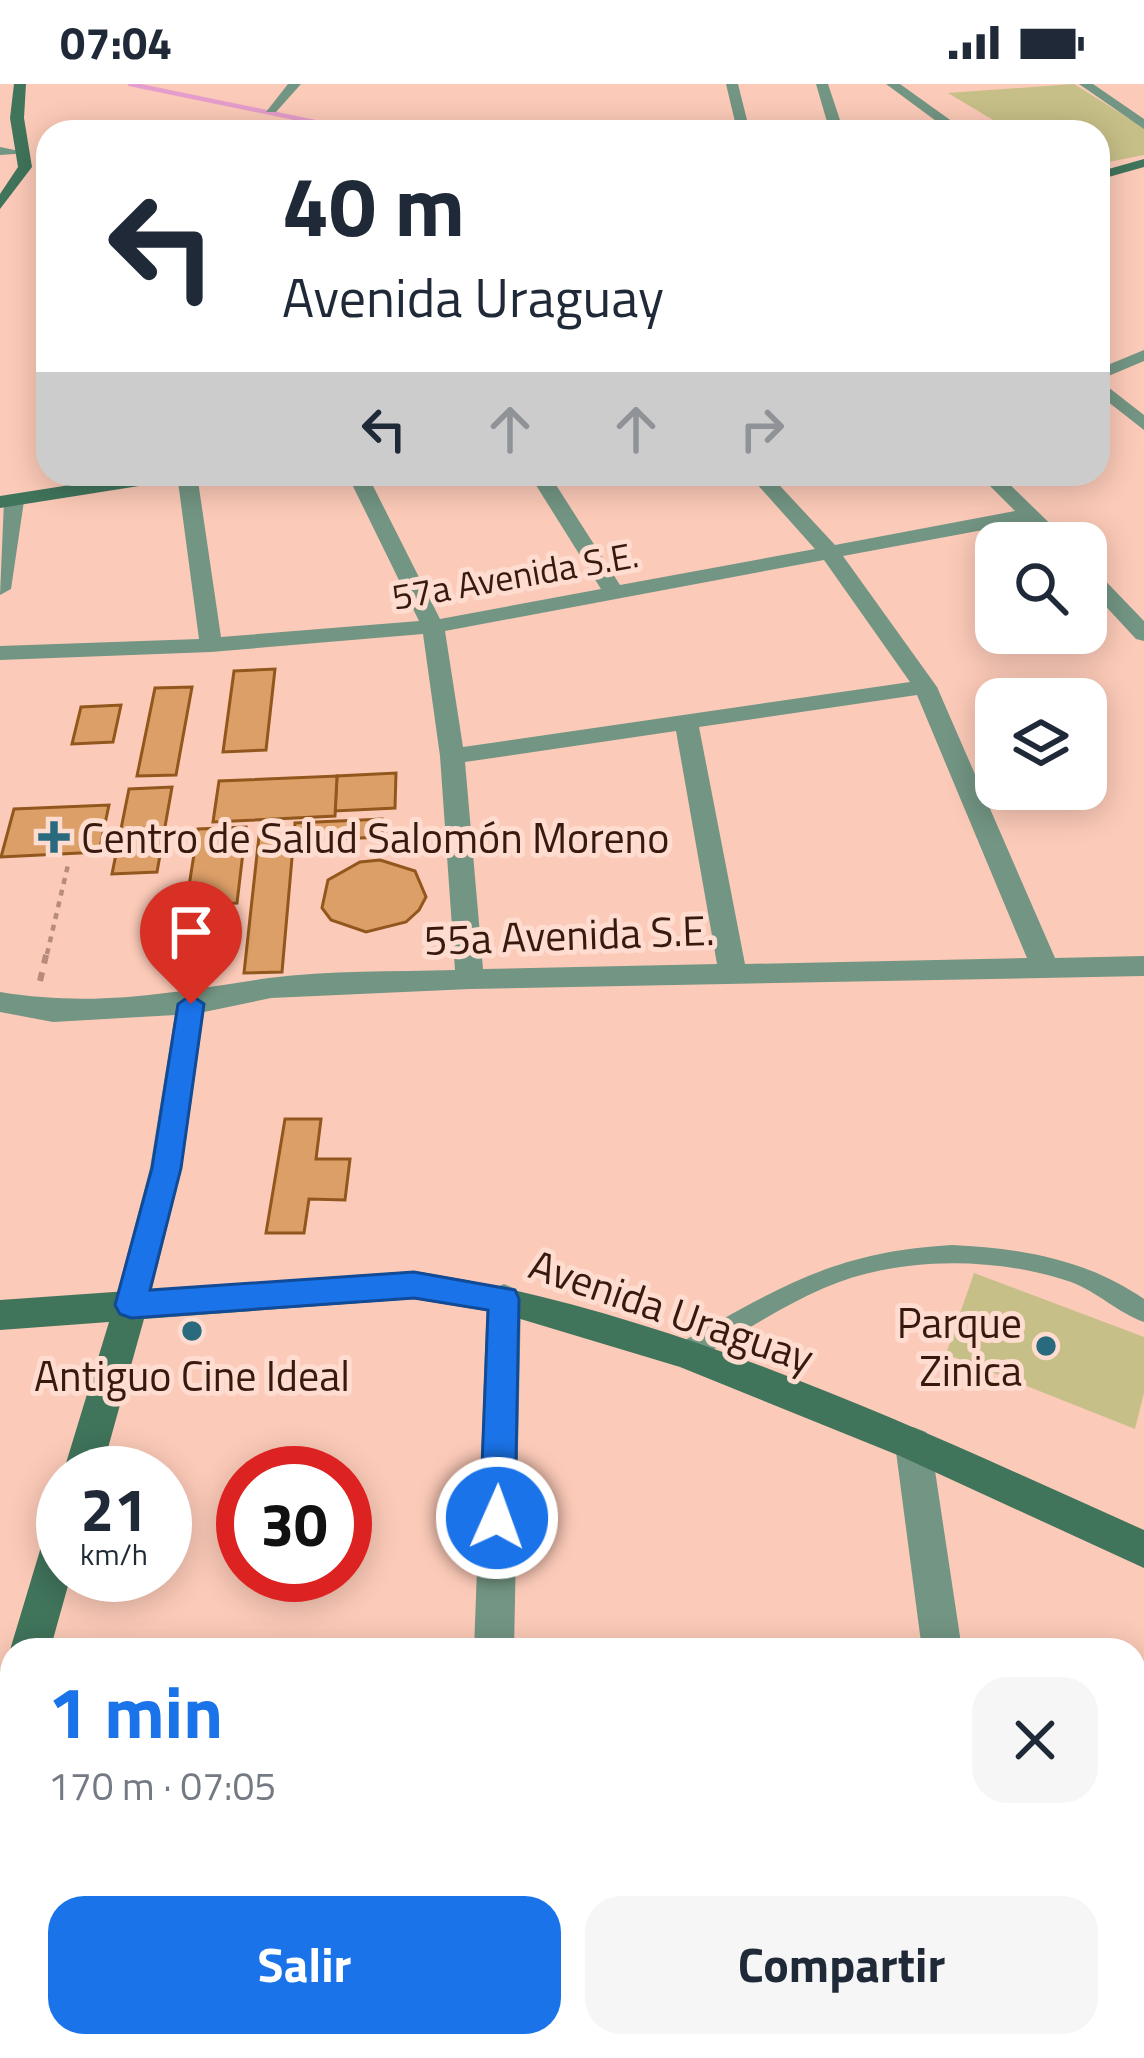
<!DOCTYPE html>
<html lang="es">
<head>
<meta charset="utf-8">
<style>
	body { margin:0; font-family:"Titillium Web",sans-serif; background:#f6f6f7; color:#1f2937; height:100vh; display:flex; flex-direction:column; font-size:45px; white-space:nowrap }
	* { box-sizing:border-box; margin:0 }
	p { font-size:39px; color:#747a83 }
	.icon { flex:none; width:66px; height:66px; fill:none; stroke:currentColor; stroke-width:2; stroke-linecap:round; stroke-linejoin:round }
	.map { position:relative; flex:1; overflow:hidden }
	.drawer { position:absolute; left:0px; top:1554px; width:1146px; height:420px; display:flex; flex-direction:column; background:#fff; border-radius:36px 36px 0 0; box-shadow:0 6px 30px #0003 }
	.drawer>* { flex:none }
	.hud { position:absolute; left:36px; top:36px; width:1074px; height:366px; border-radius:36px; box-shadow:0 6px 30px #0003; background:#fff; color:#1f2937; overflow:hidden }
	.buttons { position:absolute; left:975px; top:438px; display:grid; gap:24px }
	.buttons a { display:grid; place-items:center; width:132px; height:132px; border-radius:24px; background:#fff; box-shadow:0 6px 30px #0003; font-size:60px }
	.speed { position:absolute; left:36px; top:1362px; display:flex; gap:24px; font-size:60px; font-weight:700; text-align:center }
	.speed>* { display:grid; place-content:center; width:156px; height:156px; border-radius:50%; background:#fff; box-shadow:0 6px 30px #0003; line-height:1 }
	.speed small { font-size:30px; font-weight:400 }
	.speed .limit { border:18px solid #d22; background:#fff; color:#111 }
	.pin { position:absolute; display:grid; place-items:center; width:102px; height:102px; color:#fff; margin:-123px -51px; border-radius:50% 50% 50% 0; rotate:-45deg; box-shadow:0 0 12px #0007 }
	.pin .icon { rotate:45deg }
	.me { position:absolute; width:132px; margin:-66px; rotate:2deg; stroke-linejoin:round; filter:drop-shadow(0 0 9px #0008) }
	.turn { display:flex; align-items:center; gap:42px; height:252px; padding:0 48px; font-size:54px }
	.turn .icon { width:156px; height:156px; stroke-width:2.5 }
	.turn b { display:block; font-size:84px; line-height:102px }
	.lanes { display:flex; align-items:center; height:114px; padding:0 48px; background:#0003; justify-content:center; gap:60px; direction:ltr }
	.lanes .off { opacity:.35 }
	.round { display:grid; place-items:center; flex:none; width:126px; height:126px; border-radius:36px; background:#f6f6f7 }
	.summary { display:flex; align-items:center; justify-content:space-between; height:204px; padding:0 48px }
	h1 { font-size:72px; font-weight:700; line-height:90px; color:#1a73e8 }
	.button { display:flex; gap:24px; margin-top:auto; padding:24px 48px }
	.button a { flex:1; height:138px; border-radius:36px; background:#1a73e8; color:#fff; font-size:48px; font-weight:700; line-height:138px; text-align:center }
	.button a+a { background:#f6f6f7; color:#1f2937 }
	.status { display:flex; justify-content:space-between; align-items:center; height:84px; padding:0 60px; background:#fff; direction:ltr }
	.status svg { height:33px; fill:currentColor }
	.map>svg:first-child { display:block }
</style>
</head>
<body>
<div class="status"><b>07:04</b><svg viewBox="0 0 49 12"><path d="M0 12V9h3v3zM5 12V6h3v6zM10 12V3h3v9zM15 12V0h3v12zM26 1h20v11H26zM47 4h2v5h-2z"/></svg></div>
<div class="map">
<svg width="1144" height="1974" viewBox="0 0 1144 1974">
	<rect width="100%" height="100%" fill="#fccab8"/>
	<g fill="#c6bf87">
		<path d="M1074,0L1144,44V71L1098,80V48H1013L948,9Z"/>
		<path d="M974,1189L1144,1253V1309L1135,1345L946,1270Z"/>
	</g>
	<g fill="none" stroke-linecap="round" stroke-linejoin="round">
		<path stroke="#e59ecb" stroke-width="4.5" d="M130,0L363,48"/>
	</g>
	<g fill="#dc9f68" stroke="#91571c" stroke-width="3">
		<path d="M275,585L266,666L223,668L234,587Z"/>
		<path d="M192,603L176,691L137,692L155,604Z"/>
		<path d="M121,621L113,658L72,660L81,623Z"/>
		<path d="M396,689L395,724L335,727L337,692Z"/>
		<path d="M337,692L335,732L213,738L219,697Z"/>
		<path d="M172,703L157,788L112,790L129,705Z"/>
		<path d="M109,721L99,768L1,773L14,725Z"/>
		<path d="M382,735V753L294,757L295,739Z"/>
		<path d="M246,743L237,819L186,821L198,745Z"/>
		<path d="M294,751L282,888L244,889L259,752Z"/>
		<path d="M380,776L415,787L426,813L419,826L406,838L366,848L331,836L322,824L328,796L360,778Z"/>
		<path d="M285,1035H321L316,1075H350L345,1116L309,1115L304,1149H266Z"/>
	</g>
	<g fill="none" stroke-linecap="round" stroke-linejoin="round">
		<path stroke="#b78c7c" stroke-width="4.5" stroke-dasharray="6 6" stroke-linecap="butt" d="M47,870L68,781"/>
		<path stroke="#b78c7c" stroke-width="6" stroke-dasharray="9 9" stroke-linecap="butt" d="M40,897L47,867"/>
		<path fill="#739583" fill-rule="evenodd" d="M952,1161C1020,1164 1086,1175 1144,1215V1238C1118,1229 1098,1208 1071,1198C995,1172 897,1172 824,1204C778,1224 737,1252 694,1277L685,1280L676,1277L673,1269L676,1261C778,1205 831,1168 952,1161Z"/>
		<g fill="#739583" fill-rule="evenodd">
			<path d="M288,0H301L276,28H266Z"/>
			<path d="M726,0H738L747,36L815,48L736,42Z"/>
			<path d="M816,0H828L844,48H830Z"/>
			<path d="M886,0H900L967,48H951Z"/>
			<path d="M1079,0H1093L1144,35V45Z"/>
			<path d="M256,37L263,41L257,48H243Z"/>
			<path d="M0,63L29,69L0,71Z"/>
			<path d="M1144,266V277L1099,296L1144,331V346L1098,310V285Z"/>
			<path d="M177,390H197L221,553L419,537L347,390H367L440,535L601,505L529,390H549L620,501L815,465L748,390H769L835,461L1015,427L978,390H999L1070,459H1048L1026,438L843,472L937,603L1055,874L1144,872V892L470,905L271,914L204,928L182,1084L148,1221L143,1231L131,1236L119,1231L114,1221L150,1084L175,931L53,938L0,928V908C98,924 173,908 269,894C329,886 394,888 455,886L440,672L423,550L211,568L0,576V562L199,555ZM824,476L910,598L463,663L445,547ZM917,611L1027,874L745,880L699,643ZM676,647L717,880L483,885L465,678Z"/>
			<path d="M14,411L24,417L11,505L0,511L4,417Z"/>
			<path d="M1086,482L1093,484L1144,537V557L1136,555L1086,501Z"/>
			<path d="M504,1200L516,1205L521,1215L514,1566H474L487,1215L492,1205Z"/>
			<path d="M913,1343L926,1348L931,1360L962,1566H922L895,1360L900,1348Z"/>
			<rect x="458" y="1962" width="48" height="12"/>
			<path d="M975,1962H1023L1025,1974H977Z"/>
		</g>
		<g fill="#40745b" fill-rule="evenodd">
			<path d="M14,0H26L24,34L32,83L0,125V110L18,83L10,34Z"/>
			<path d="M1144,75V83L1098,96V88Z"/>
			<path d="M140,390H187L177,396L0,424V412Z"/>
			<path d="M414,1187C670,1226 909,1341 1144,1446V1484L900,1372L680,1283L504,1230L414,1215L144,1235L101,1389H63L109,1238L0,1246V1216Z"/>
			<path d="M63,1435V1491H71L50,1566H12V1571L10,1566L44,1453L49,1440Z"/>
			<path d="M12,1607V1688L0,1693V1612Z"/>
		</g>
	</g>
	<path fill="#1a73e8" stroke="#114b97" stroke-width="3" d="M191,911L204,920L181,1084L150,1206L414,1188L515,1206L519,1215L515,1434L510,1446L497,1451L485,1446L480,1434L488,1226L414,1214L131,1234L120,1230L115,1221L152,1084L178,920Z"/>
	<g fill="#2a6a7e" stroke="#fedccf" stroke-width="4.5">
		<path d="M48 735h12v12h12v12h-12v12h-12v-12h-12v-12h12z"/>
		<circle cx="192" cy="1247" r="12"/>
		<circle cx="1046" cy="1262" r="12"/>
	</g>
	<g text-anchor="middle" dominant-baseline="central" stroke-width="10" stroke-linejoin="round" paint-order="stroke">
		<g font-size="36" fill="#37190d" stroke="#fedccf">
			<text transform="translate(515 491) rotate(-10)">57a Avenida S.E.</text>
		</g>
		<g font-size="42" fill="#37190d" stroke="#fedccf" text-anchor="start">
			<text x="81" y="753">Centro de Salud Salomón Moreno</text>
			<text x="1022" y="1238" text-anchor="end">Parque<tspan x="1022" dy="48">Zinica</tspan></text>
			<text x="192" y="1291" text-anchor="middle">Antiguo Cine Ideal</text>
		</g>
		<g font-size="42" fill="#37190d" stroke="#fedccf">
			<text transform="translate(569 850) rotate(-2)">55a Avenida S.E.</text>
			<text transform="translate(672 1226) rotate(19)">Avenida Uraguay</text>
		</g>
	</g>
</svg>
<div class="buttons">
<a><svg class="icon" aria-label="search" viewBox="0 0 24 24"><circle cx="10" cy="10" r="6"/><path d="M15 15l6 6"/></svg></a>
<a><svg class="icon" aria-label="layers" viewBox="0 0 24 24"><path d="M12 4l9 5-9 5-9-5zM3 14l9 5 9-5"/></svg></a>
</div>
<div class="speed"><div>21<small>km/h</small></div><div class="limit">30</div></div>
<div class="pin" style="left:191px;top:920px;background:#d93025"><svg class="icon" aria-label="arrive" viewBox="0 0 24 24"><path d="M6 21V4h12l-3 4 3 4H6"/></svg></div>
<svg class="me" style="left:497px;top:1434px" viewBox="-20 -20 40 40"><circle r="17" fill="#1a73e8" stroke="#fff" stroke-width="3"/><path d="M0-11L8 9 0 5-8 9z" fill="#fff"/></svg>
<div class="hud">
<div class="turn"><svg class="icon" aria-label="left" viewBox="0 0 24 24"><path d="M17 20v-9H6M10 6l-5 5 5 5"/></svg><div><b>40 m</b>Avenida Uraguay</div></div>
<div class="lanes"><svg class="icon" aria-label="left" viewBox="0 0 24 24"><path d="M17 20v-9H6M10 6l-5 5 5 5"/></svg><svg class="icon off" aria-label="ahead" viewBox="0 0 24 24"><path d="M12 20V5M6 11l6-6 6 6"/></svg><svg class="icon off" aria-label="ahead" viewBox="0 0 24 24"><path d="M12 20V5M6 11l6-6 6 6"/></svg><svg class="icon off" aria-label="right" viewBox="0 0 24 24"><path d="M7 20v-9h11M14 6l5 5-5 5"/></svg></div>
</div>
<section class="drawer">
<div class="summary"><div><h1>1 min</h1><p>170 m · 07:05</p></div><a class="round"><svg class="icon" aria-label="close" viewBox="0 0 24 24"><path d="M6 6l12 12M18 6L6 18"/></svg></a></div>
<div class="button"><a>Salir</a><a>Compartir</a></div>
</section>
</div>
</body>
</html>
